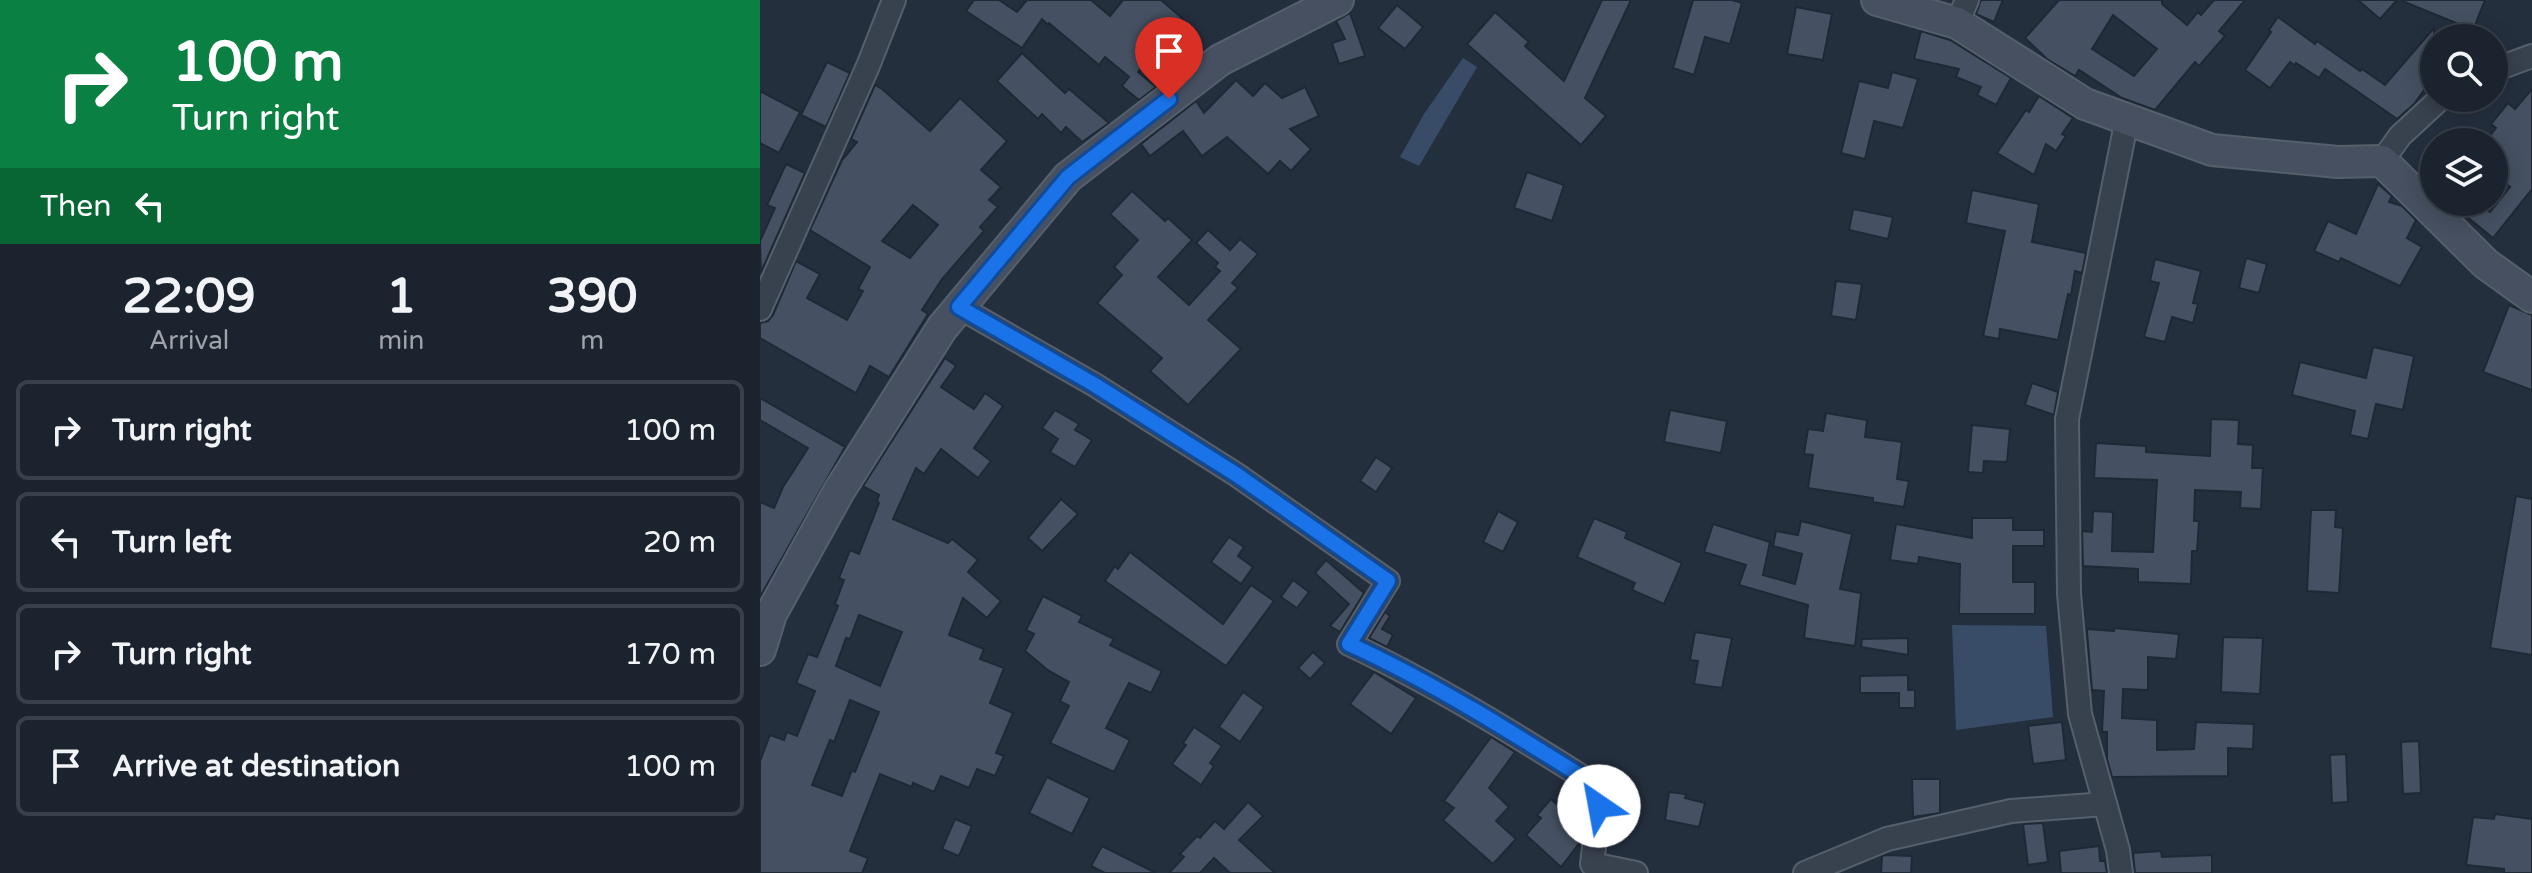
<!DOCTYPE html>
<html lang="en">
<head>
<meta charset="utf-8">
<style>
	body { margin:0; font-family:"Varela Round",sans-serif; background:#282f3a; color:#f1f3f6; height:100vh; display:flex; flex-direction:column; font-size:30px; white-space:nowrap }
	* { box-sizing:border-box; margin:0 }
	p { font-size:26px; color:#a0a4aa }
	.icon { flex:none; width:44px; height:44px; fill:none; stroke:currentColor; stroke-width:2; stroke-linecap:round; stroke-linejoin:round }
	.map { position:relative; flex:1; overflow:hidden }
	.details { display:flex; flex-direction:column; background:#1b232e; width:760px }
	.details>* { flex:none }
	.top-card { background:#0b8043; color:#fff; overflow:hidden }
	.fabs { position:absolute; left:1660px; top:24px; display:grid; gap:16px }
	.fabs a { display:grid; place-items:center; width:88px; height:88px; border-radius:50%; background:#1b232e; box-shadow:0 4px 20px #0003,0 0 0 2px #39404a; font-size:40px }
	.pin { position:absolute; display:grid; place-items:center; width:68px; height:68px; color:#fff; margin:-82px -34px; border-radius:50% 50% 50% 0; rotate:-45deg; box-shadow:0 0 8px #0007 }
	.pin .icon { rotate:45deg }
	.me { position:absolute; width:88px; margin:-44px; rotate:327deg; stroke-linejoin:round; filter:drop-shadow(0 0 6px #0008) }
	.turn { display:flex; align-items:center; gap:28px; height:168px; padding:0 40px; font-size:36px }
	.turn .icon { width:104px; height:104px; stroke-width:2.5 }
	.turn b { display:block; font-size:56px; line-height:68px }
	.then { display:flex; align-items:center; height:76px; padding:0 40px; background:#0003; gap:16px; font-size:30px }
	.eta { display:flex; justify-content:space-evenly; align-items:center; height:136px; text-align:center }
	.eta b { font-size:48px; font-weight:700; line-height:56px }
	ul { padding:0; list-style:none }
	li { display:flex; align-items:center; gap:24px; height:100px; margin:0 16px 12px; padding:0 24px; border:4px solid #39404a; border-radius:12px }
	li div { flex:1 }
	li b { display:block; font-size:30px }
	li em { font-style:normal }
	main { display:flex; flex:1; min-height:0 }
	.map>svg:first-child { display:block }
</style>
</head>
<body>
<main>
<section class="details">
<div class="top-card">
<div class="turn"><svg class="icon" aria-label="right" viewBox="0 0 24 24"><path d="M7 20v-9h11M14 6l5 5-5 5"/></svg><div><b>100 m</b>Turn right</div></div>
<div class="then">Then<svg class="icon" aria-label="left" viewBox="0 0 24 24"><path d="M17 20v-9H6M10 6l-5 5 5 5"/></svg></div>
</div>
<div class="eta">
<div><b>22:09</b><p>Arrival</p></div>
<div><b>1</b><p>min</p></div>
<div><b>390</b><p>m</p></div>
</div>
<ul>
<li><svg class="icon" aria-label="right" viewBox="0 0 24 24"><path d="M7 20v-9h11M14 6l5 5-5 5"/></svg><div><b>Turn right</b></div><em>100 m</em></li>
<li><svg class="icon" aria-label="left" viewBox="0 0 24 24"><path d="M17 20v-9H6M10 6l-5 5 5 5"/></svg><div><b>Turn left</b></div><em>20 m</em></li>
<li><svg class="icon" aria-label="right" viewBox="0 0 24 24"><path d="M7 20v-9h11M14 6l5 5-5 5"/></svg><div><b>Turn right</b></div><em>170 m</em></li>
<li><svg class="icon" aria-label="arrive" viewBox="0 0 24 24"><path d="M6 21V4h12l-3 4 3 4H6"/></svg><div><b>Arrive at destination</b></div><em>100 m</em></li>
</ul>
</section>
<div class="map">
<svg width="1772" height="873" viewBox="0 0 1772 873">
	<rect width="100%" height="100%" fill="#242f3e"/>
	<g fill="#394c67">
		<path d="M703,58L717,67L659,166L640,157L664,114Z"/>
		<path d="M1192,625L1286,626L1293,717L1196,730Z"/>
	</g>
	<g fill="#455162" stroke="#1f2835" stroke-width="2" fill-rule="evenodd">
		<path d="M214,0H239L257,12L267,0H331L350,16L363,0H401L423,19L378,72L396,87L379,100L362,86L369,77L345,57L339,65L289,23L288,25L282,19L262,48L206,11Z"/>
		<path d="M842,0H871L825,98L846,116L821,145L707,44L735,12L769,42L765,46L804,81Z"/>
		<path d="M933,0H972L982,3L970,44L945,37L934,75L913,68Z"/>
		<path d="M1221,0H1243L1234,22L1216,14Z"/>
		<path d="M1299,0H1402V4L1427,25L1438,12L1441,15L1454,0H1485L1459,31L1465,36L1439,66L1435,62L1395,110L1362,98L1319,70L1315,76L1287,59L1265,38ZM1353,15L1397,49L1374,76L1332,49Z"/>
		<path d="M1598,0H1637L1620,19Z"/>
		<path d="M1640,0H1725L1713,30Z"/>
		<path d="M637,5L663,27L645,49L618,28Z"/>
		<path d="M1036,7L1072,14L1063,60L1027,54Z"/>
		<path d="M590,13L605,56L579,64L572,43L585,39L576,21Z"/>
		<path d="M1518,17L1555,44L1557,41L1600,71L1602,69L1625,85L1674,28V86L1671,88L1668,85L1654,104L1637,119L1565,69L1559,78L1536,63L1535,65L1530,62L1510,88L1485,70L1511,32L1509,30Z"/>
		<path d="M1161,31L1190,40L1251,78L1236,105L1217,95L1221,87L1196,77L1199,69L1154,59Z"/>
		<path d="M262,53L305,93L309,89L349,123L322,142L306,127L301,133L282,114L278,119L237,81Z"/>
		<path d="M67,62L90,73L66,127L41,115Z"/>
		<path d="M1132,72L1158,79L1143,128L1114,121L1105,159L1081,153L1099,81L1128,88Z"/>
		<path d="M476,80L493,96L505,83L522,98L545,87L559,116L530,129L551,149L531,171L520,161L508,174L467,137L442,156L423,131L390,156L381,144L436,101L444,113Z"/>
		<path d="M115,85L122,89L170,131L200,98L247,141L221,170L241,187L229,200L238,207L220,227L224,231L182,279L162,310L168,314L129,377L110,366L96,393L0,338V323L8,321L13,315L36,261L60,274L47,298L87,320L103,291L98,289L110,267L50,230L82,160L97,142L91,139ZM153,205L178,225L150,258L122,241Z"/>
		<path d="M1772,89V189L1733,238L1689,202H1717L1730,212L1750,187L1734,174V142H1725L1736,128L1731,124L1748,103L1755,109Z"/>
		<path d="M0,91L40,112L19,153L0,143Z"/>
		<path d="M1279,96L1313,118L1302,134L1306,136L1296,151L1286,144L1274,175L1237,153L1266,110L1269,112Z"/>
		<path d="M26,164L45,173L1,272L0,241L15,208L7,205Z"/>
		<path d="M767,172L804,185L792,221L754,208Z"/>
		<path d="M1618,184L1632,196L1629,202L1642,206L1656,220L1647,238L1662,247L1640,286L1581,258L1579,262L1554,251L1568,221L1596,234Z"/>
		<path d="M1212,190L1279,204L1272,242L1326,253L1322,273L1315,271L1311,295L1308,294L1298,340L1240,329L1239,339L1223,336L1245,231L1206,223Z"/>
		<path d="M372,191L405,221L408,218L432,240L398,277L429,305L460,271L455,267L458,263L436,243L448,230L470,250L480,239L498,254L472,283L478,288L448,320L481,349L428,405L390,371L402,358L337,303L362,275L354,267L378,240L350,214Z"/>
		<path d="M1093,209L1133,217L1128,239L1089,230Z"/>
		<path d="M1486,258L1507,264L1499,293L1479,288Z"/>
		<path d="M1395,259L1441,271L1433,303L1438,304L1433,323L1412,317L1405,342L1384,337L1399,283L1390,281Z"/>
		<path d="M1076,281L1102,284L1096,320L1071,316Z"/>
		<path d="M1749,305L1772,315V390L1723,372Z"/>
		<path d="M1613,347L1654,356L1643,410L1616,404L1608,439L1590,435L1595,411L1532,395L1540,362L1606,378Z"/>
		<path d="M185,358L196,366L181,387L214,409L225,393L243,406L214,448L231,461L218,478L181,449L164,474L156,468L133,519L188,543L192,539L218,560L208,572L241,601L227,618L203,598L189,635L224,649L220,659L244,668L230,703L253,713L236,753L244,756L235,776L217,769L209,788L181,776L174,792L153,783L152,787L120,774L90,851L108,858L102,873H0V761L10,735L24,740L27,732L37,736L55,691L36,683L48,654L57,657L78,606L75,604L84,580L79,578L90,550L99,554L119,503L117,501L119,495L103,486ZM99,615L142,632L120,686L76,666L86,638L90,639ZM90,700L119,712L95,772L92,770L82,796L52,785L70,740L74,742Z"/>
		<path d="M1272,383L1298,392L1294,415L1265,405Z"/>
		<path d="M0,398L85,447L0,597V502L14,508L23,487L48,448L0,420Z"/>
		<path d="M295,410L319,424L315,430L332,440L315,467L290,452L298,439L282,428Z"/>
		<path d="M910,410L967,421L961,453L904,442Z"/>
		<path d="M1066,413L1107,420L1105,437L1142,442L1137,479L1149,481L1144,507L1113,502V498L1048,488L1053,455L1044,454L1048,429L1063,431Z"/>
		<path d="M1451,419L1479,420L1478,444L1493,445L1492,468H1503L1501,509L1480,508L1481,492L1435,490L1434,521H1439L1437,551H1432L1431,584L1378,582V569L1323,566L1322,531L1332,532L1333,511L1353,512L1352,551L1393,552L1397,480L1334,478L1336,443L1386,446V452L1450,456Z"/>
		<path d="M1212,425L1250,429L1247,462L1224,461L1223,473L1208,472Z"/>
		<path d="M616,457L632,468L616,492L600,481Z"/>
		<path d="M1756,496L1772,499V655L1730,648Z"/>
		<path d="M301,499L318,514L282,551L268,538Z"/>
		<path d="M1551,510H1576L1575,527L1583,528L1579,593L1547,591Z"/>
		<path d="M738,511L758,522L743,552L723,542Z"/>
		<path d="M834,518L867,532L865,538L922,563L904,604L872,590L875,583L817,557Z"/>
		<path d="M1212,518H1253V530H1284V546H1253V582H1275V614H1199L1200,564L1159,557L1158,564L1130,560L1136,524L1212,538Z"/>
		<path d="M1041,521L1092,534L1080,589L1101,593L1095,646L1044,638L1048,605L979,585L986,565L944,552L953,524L1010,542L1003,575L1035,584L1042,554L1013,546L1016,531L1038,535Z"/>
		<path d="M469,537L484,547L478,556L493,567L481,584L451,562Z"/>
		<path d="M370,552L463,624L491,585L514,601L466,666L345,581L355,566L358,569Z"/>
		<path d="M566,560L604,593L580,632L570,626L589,604L555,573Z"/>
		<path d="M533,580L549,592L537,608L521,597Z"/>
		<path d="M283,596L322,616L319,622L354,639L350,645L402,671L391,693L369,683L346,728L370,740L354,772L290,743L309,706L300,701L309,682L289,671L265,651L274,634L266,630Z"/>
		<path d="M625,612L630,616L622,629L633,635L627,647L609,638Z"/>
		<path d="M1354,628L1419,634L1416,659L1388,657V690L1363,689L1362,718L1397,720V750L1434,749L1436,722L1494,724L1493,749L1468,748V776L1352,777L1347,759V732H1342L1344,691L1332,690L1327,632V629L1354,631Z"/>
		<path d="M935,632L972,638L962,688L934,684L938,661L930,660Z"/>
		<path d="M1463,637L1503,638L1500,694L1461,692Z"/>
		<path d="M1148,638V655L1101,647L1102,639Z"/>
		<path d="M553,652L565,663L550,679L538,668Z"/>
		<path d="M614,672L656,698L631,734L590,704Z"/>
		<path d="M1148,675V690H1155V708H1139V693H1100V676Z"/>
		<path d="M483,692L504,707L480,742L459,727Z"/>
		<path d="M1302,722L1306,760L1273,764L1268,726Z"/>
		<path d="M434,727L462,746L450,763L454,766L441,785L412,764L426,745L423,743Z"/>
		<path d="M731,737L755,752L729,788L749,807L736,821L756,839L733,864L683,820L694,808L684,801Z"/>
		<path d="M1659,741L1661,793L1643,794L1641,742Z"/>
		<path d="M1586,754L1588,802L1572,803L1570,755Z"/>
		<path d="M287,777L330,798L312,834L269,813Z"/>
		<path d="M1152,779H1180V813L1153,817Z"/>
		<path d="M909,792L926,794L925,798L945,803L939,827L905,820Z"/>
		<path d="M791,799L822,828L821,841L801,867L766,835L781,818L777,815Z"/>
		<path d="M488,802L503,816L479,840L515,873H470L454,858L440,873H409L424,857L420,854L437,836L440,838L455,821L464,829Z"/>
		<path d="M1735,814L1772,819V873H1744V869L1706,865L1713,817L1734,819Z"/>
		<path d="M195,819L212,826L199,856L182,849Z"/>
		<path d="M1283,823L1288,862L1268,865L1263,824Z"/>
		<path d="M342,846L396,873H345L331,866Z"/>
		<path d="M1339,846L1340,861H1345L1347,873H1301L1299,851Z"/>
		<path d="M1401,851L1402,857L1452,855V873H1375L1373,853Z"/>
		<path d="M1126,855L1152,856L1151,873H1121L1122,856Z"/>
	</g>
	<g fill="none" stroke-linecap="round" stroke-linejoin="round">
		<g stroke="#565f6c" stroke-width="26">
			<g id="street">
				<path d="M1197,23L1207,0"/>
				<path d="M1734,70L1772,56"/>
				<path d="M1622,161L1640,136L1681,98"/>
				<path d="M199,307L335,385L477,475L628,581L589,644C674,684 753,733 832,783L839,806L832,864L876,873"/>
				<path d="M0,309L108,66L134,0"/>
				<path d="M1045,873L1127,839L1251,811L1345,804"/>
				<path d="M1361,873L1358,850L1320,714L1309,594L1307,419L1367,119"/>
			</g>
		</g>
		<g stroke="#565f6c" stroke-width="34">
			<g id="secondary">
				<path d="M1117,0L1197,23L1325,104L1452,150L1578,162L1622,161L1726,264L1772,297"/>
				<path d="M0,650L11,614L79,491L182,328L308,177L460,60L578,0"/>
			</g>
		</g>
		<use href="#street" stroke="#38414e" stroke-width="22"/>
		<use href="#secondary" stroke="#465061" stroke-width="30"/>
	</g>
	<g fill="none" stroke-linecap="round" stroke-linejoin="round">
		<g stroke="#114b97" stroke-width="20">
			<path id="route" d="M409,99L308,177L199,307L335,385L477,475L628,581L589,644C674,683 753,733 832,783L839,806"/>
		</g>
		<use href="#route" stroke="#1a73e8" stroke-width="14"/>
	</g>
</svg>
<div class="fabs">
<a><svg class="icon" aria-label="search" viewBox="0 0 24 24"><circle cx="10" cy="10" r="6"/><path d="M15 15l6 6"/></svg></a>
<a><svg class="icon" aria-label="layers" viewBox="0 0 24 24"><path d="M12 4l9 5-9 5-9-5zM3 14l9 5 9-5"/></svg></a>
</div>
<div class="pin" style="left:409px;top:99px;background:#d93025"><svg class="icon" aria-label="arrive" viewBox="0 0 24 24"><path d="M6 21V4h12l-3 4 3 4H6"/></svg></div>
<svg class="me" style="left:839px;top:806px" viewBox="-20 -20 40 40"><circle r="19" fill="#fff"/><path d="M0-13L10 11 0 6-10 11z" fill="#1a73e8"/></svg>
</div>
</main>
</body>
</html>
